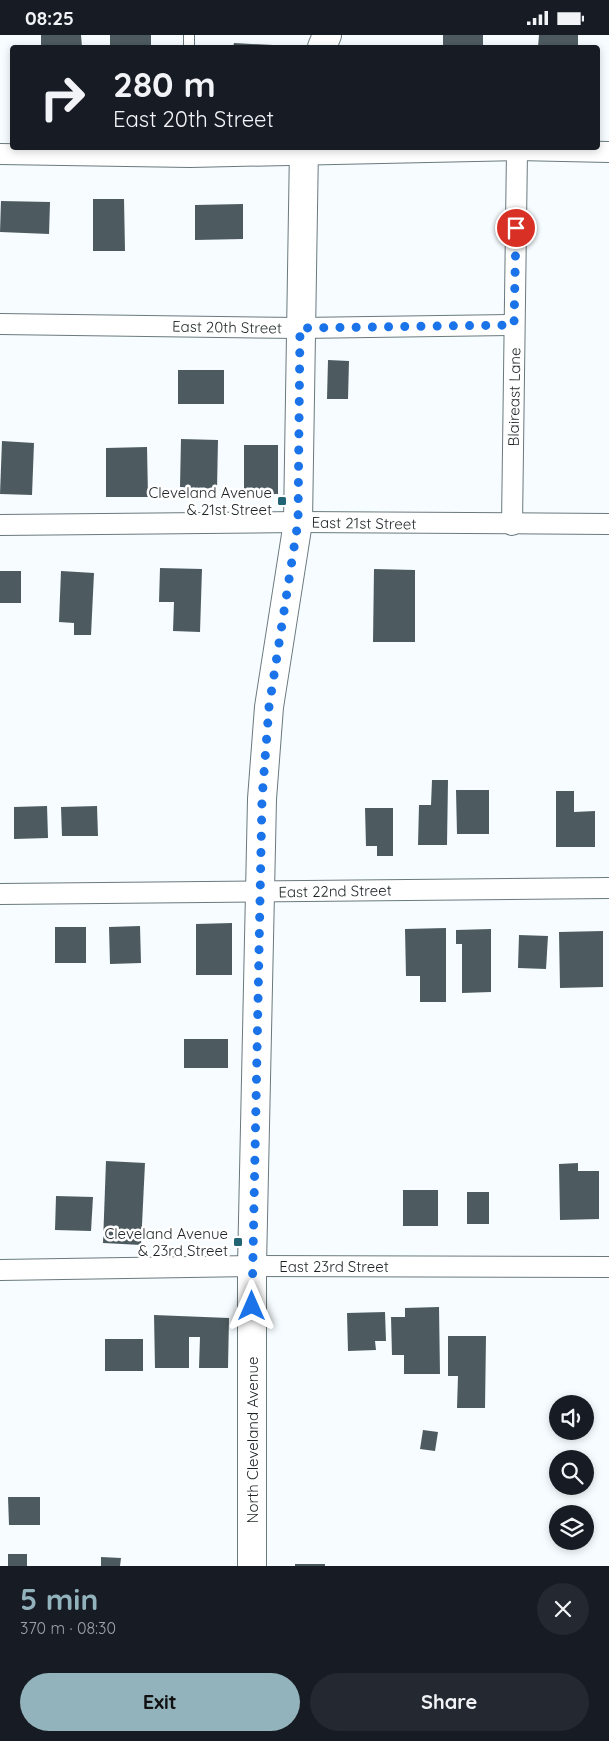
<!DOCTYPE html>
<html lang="en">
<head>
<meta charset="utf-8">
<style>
	body { margin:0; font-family:Quicksand,sans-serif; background:#242831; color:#f1f3f6; height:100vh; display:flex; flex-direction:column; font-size:19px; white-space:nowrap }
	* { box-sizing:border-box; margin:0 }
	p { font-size:16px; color:#9ea1a6 }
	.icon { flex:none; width:28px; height:28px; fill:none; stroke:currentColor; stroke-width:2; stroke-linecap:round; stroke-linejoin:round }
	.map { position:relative; height:1531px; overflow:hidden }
	.side { display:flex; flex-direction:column; background:#171b24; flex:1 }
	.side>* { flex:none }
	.banner { position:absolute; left:10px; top:10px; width:590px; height:105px; border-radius:5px; box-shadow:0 2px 8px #0003; background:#171b24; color:#f1f3f6; overflow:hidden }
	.controls { position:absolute; left:549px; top:1360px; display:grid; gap:10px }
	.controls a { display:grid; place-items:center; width:45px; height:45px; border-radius:50%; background:#171b24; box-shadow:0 2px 8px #0003; font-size:25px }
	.pin { position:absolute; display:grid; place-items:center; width:42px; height:42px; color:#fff; margin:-21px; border:2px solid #fff; border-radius:50%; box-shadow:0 1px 5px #0007 }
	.me { position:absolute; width:55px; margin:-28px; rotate:0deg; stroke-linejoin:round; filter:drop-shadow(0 0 4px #0008) }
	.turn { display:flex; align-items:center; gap:18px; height:105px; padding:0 20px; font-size:22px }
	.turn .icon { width:65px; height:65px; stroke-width:2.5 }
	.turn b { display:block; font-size:35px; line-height:42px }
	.round { display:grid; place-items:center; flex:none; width:52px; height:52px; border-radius:26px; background:#242831 }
	.summary { display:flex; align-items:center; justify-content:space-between; height:85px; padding:0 20px }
	h1 { font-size:30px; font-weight:800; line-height:38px; color:#93b3bc }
	.cta { display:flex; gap:10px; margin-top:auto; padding:10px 20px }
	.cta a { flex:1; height:58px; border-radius:30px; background:#93b3bc; color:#111; font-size:20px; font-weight:800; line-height:58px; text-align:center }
	.cta a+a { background:#242831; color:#f1f3f6 }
	.status { display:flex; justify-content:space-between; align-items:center; height:35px; padding:0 25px; background:#171b24; direction:ltr }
	.status svg { height:14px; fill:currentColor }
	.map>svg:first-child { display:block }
</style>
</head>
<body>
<div class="status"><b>08:25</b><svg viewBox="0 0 49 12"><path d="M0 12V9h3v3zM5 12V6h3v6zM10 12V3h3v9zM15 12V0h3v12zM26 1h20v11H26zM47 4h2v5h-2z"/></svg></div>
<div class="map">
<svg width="609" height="1531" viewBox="0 0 609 1531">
	<rect width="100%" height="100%" fill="#f6fcff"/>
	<g fill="#4d5b60">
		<path d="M41,0H81L82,12H41Z"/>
		<rect x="110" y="0" width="41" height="12"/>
		<rect x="443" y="0" width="40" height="12"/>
		<path d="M539,0H578V12H538Z"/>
		<path d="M234,8L273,10V12H233Z"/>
		<path d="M93,164H124L125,216H93Z"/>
		<path d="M1,166L50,167L49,199L0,197Z"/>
		<path d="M243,169V204L195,205V170Z"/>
		<path d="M328,325L349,326L348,364H327Z"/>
		<rect x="178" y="335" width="46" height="34"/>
		<path d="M181,404L218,405L217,454L180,452Z"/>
		<path d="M2,406L34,408L32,460L0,459Z"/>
		<rect x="244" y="410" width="34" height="49"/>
		<path d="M147,412L148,462H106V413Z"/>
		<path d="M160,533L202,534L200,597L173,596L174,567H159Z"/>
		<path d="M374,534L415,535V607H373Z"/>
		<rect x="0" y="536" width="21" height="32"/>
		<path d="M61,536L94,538L91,600H74V588L59,587Z"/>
		<path d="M432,745H448L447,810H418L419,770H431Z"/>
		<path d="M456,755H489V799H457Z"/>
		<path d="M556,756H574V777L595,776V812H556Z"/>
		<path d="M47,771L48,803L14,804V772Z"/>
		<path d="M97,771L98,801H62L61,772Z"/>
		<path d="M365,773H393V821H377V811H366Z"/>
		<path d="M232,888V940H196V889Z"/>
		<path d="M140,891L141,928L110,929L109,892Z"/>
		<rect x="55" y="892" width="31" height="36"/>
		<path d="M446,893V967H420V941H406L405,894Z"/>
		<path d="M491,894V957L462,958V909H456V895Z"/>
		<path d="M603,896V952L560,953L559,897Z"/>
		<path d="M519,900L548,901L546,934L518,933Z"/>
		<rect x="184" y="1004" width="44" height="29"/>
		<path d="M106,1126L145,1128L141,1210L103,1208Z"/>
		<path d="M578,1128V1136H599V1184L560,1185L559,1129Z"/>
		<rect x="403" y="1155" width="35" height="36"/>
		<rect x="467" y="1157" width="22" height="32"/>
		<path d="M56,1161L93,1162L91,1196L55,1195Z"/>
		<path d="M439,1272L440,1339H404V1320H392L391,1282H405V1273Z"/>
		<path d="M385,1277L386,1306H375L376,1315L348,1316L347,1278Z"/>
		<path d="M154,1280L229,1283L228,1333H199L200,1302H189V1333H155Z"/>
		<path d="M448,1301H486L485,1373H457L458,1341H448Z"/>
		<rect x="105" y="1304" width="38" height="32"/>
		<path d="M423,1395L438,1397L435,1416L420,1414Z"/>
		<path d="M8,1462H40V1490H9Z"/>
		<rect x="8" y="1519" width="19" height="12"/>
		<path d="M101,1522L121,1523L120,1531H101Z"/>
		<rect x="295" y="1529" width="30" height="2"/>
	</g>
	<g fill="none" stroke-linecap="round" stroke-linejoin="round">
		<g stroke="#6a797e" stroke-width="12">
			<path id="lane" d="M189,0V12"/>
		</g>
		<g stroke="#6a797e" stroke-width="22">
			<g id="street">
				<path d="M0,119L190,122L517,115L609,117"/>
				<path d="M0,289L300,293L514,290"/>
				<path d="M0,490L298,487L609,489"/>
				<path d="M512,490L517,115"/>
				<path d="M0,859L609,853"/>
				<path d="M0,1235L252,1231L609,1232"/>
			</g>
		</g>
		<g stroke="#6a797e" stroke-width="30">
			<g id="secondary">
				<path d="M322,12L327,0"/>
				<path d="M252,1531V1231L262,764L269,672L298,487L304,112"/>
			</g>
		</g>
		<use href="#lane" stroke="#fff" stroke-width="10"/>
		<use href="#street" stroke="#fff" stroke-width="20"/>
		<use href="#secondary" stroke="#fff" stroke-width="28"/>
	</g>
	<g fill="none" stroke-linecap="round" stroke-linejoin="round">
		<path stroke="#1a73e8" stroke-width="9" stroke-dasharray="0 16.2" d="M252,1271L262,764L269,672L298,487L300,293L514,290L516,193"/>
	</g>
	<g fill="#206476" stroke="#fff" stroke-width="2">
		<rect x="277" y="461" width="10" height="10" rx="2.5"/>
		<rect x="233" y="1202" width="10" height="10" rx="2.5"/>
	</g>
	<g text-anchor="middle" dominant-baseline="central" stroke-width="5" stroke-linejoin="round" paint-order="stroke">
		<g font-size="15" fill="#1e2426" stroke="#fff">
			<text transform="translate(227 292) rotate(1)">East 20th Street</text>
			<text transform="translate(514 362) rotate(-89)">Blaireast Lane</text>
			<text transform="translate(364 488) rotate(1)">East 21st Street</text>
			<text transform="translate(335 856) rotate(-1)">East 22nd Street</text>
			<text x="334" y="1231">East 23rd Street</text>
			<text transform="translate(252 1405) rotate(-90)">North Cleveland Avenue</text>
		</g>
		<g font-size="15" fill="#1e2426" stroke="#fff" text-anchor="end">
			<text x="272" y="457">Cleveland Avenue<tspan x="272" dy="17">&amp; 21st Street</tspan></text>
			<text x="228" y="1198">Cleveland Avenue<tspan x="228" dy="17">&amp; 23rd Street</tspan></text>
		</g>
	</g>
</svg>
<div class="controls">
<a><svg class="icon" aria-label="sound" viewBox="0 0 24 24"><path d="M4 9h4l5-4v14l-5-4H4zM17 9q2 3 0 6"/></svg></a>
<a><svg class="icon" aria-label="search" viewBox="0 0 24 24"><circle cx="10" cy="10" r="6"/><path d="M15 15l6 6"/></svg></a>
<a><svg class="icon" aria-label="layers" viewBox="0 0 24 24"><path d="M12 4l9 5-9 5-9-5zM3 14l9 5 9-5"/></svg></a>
</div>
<div class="pin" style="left:516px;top:193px;background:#d93025"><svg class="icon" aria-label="arrive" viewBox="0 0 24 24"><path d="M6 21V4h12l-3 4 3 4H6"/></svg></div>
<svg class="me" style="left:252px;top:1271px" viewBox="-20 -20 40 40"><path d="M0-17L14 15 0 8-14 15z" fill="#1a73e8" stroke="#fff" stroke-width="4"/></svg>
<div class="banner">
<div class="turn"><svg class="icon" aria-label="right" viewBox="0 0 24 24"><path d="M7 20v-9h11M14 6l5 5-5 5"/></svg><div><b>280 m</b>East 20th Street</div></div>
</div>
</div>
<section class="side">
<div class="summary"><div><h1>5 min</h1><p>370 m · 08:30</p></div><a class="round"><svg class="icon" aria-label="close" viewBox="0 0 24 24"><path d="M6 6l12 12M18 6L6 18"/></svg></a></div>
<div class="cta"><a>Exit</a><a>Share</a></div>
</section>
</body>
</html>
